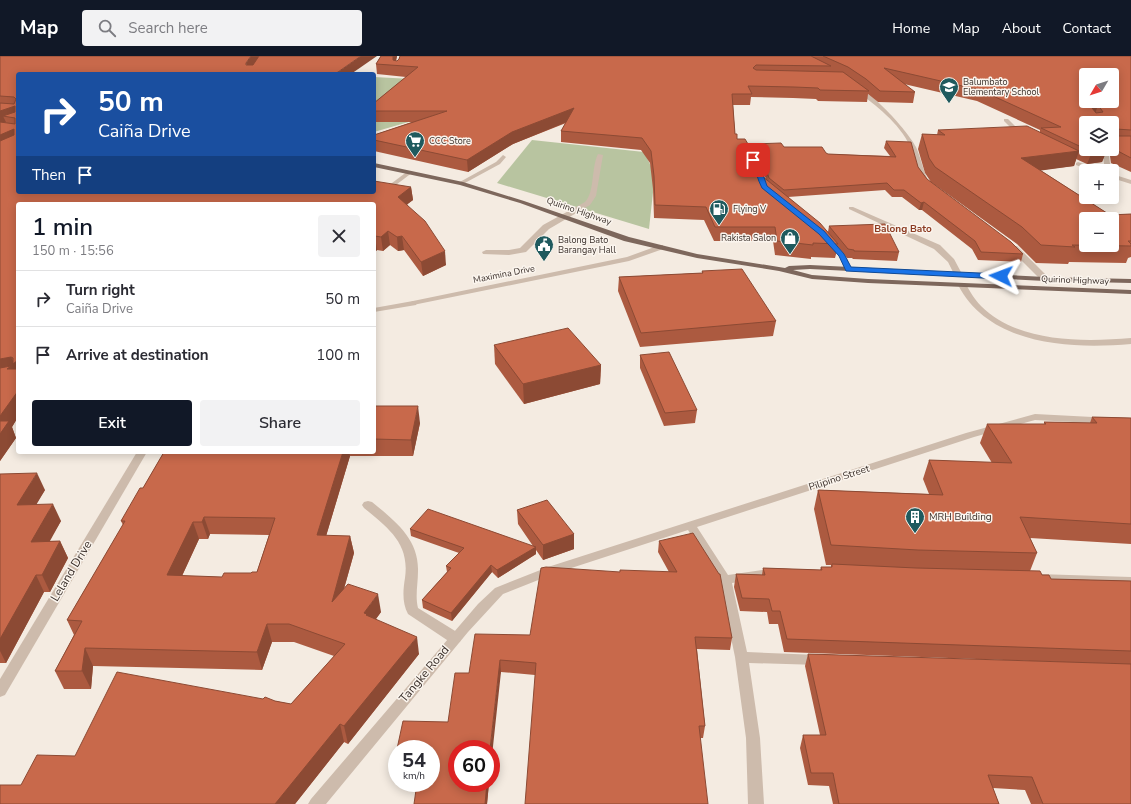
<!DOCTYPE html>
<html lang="en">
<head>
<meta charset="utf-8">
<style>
	body { margin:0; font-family:"Nunito Sans",sans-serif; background:#f2f2f3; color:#2b2b33; height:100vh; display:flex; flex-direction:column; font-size:15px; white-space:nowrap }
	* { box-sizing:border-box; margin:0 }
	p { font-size:13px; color:#7c7c81 }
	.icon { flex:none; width:22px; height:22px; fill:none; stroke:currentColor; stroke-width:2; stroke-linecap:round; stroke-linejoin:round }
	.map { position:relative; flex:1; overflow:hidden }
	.panel { position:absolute; left:16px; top:146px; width:360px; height:252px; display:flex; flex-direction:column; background:#fff; border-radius:4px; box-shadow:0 2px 10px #0003 }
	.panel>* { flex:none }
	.banner { position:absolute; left:16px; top:16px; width:360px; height:122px; border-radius:4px; box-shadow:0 2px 10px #0003; background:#1a4fa0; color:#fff; overflow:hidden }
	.needle { width:26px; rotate:231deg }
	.controls { position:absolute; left:1079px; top:12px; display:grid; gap:8px }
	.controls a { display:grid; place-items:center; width:40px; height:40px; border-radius:4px; background:#fff; box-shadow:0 2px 10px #0003; font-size:20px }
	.speed { position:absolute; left:388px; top:684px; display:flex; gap:8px; font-size:20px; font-weight:700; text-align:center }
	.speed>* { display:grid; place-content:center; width:52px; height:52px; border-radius:50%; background:#fff; box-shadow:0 2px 10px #0003; line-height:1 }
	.speed small { font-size:10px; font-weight:400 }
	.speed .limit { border:6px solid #d22; background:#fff; color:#111 }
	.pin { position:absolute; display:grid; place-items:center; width:34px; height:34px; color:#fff; margin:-17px; border-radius:8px; box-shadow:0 2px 6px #0006 }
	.me { position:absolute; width:44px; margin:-22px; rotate:273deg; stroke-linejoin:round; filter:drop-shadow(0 0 3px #0008) }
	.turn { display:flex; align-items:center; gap:14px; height:84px; padding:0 16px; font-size:18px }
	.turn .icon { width:52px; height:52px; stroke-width:2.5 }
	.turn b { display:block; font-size:28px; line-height:34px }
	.then { display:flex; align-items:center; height:38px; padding:0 16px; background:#0003; gap:8px; font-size:15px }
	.round { display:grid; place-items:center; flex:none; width:42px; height:42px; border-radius:4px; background:#f2f2f3 }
	.overview { display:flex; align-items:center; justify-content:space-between; height:68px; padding:0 16px }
	h1 { font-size:24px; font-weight:600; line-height:30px; color:#111827 }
	.cta { display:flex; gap:8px; margin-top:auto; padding:8px 16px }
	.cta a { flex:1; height:46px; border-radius:4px; background:#111827; color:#fff; font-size:16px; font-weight:600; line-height:46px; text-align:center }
	.cta a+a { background:#f2f2f3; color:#2b2b33 }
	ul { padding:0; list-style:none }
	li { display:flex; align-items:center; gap:12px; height:56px; padding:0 16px; border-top:1px solid #e1e1e2 }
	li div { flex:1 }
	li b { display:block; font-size:15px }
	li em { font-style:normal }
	header { display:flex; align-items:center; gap:24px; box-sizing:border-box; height:56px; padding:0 20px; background:#111827; color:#fff }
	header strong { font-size:19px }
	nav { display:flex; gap:22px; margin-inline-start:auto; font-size:14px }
	.search { width:280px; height:36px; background:#f2f2f3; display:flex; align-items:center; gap:10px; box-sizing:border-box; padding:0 14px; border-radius:4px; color:#7c7c81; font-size:15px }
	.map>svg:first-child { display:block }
</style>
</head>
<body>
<header>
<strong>Map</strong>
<div class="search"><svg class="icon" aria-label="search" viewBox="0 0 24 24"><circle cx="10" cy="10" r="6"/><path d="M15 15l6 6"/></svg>Search here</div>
<nav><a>Home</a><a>Map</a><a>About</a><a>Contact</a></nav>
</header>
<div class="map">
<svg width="1131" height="748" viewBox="0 0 1131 748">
	<rect width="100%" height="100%" fill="#f4ebe1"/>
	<g fill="#b8c4a0">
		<path d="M374,21L412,23L419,63L374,76Z"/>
		<path d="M532,84L644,96L655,118L649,173L497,127Z"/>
	</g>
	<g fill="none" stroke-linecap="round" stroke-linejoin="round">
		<g fill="#cdbbac" fill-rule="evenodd">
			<path d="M1004,63H1008L1024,79V81H1020L1004,65Z"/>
			<path d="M598,98L603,99L596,140L590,149L549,173L526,196L509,199L483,198L482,196L486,194H509L520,192L543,169L585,146C595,136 591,112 598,98Z"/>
			<path d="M503,99L506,101L500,108L463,128L458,127L496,106Z"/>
			<path d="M408,115L413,116L388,135H384V133Z"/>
			<path d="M849,151H853L940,189L954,203L962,218L958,220H955L948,206L934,193L849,153Z"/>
			<path d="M959,227H965C970,235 974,243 981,250C1018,287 1083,286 1131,282V288C1071,293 990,290 958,229Z"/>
			<path d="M413,245L417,247L416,249L374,256V252Z"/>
			<path d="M368,445L372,446C395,465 419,483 418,515C418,528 415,540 418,552L460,578L461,582L460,586L455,587L450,586L408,558C402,547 403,534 405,522C410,487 388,472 364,452L362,449L364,446Z"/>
		</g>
		<g fill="#cdbbac" fill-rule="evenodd">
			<path d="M856,33C870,32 910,78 916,91C921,102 923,115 929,126L928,127H924C916,116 915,102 910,90C899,67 876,49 856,35Z"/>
			<path d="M1102,93H1108L1111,115H1105Z"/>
			<path d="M1078,106L1099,114L1100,115H1091L1076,109V107Z"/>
			<path d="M1112,118L1131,124V128L1112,122Z"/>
			<path d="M825,182H831L845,197L852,213L851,215H845L839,200L825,186Z"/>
			<path d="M660,189H663V193L629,205L413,249L409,247L413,245L627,201Z"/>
			<path d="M1011,190H1017L1048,221V225H1042L1011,194Z"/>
			<path d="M1035,358L1131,363V369L1035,364L974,381L697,471L728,519L776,512L780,513L782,516L780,519L776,520L732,527L747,596L819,599L824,600L826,604L824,608L819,609L749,607L760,682L764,748H748L746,682L735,601L719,524L688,474L556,517L503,538L468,576L326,748H308L311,743L478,548L495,532L548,511L966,377Z"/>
			<path d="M137,396H147L5,639L0,641V623Z"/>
			<path d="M1038,518L1131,521V529L1038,526L1034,525L1032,522L1034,519Z"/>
		</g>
		<path fill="#7d675c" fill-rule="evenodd" d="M374,107L463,126L524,145L629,181L697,198L785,212L789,210L810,209L1045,221L1131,223V227L1045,225L810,213L793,214L812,219L868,223L1131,234V238L868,227L812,223L779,215L697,202L624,185L520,147L460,129L374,111Z"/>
	</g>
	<g fill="#ac5a40" fill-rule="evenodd">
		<path d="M0,0L18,18V136L411,131L413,144L407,148L446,209L423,220L404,194L398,195L390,189L383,195L377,194L374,197V148H18V361L12,371L16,382L0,405Z"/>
		<path d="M381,0H397L396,5H397L399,3L400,0H1131V116L1111,107L1109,93H1112V67H1086L1107,93L1102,106L1087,108L1076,103L1074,110L1040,114L1110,159L1131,158V201L1128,202L1126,207L1069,206L1068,208L1036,207L1017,188L931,126L925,117L918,93L922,78L937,79L938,74L1040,76V74L977,45L904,28L915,36L913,47L878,46L868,38L867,46L818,45L816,43L793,42L751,41L750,49H733L735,78L737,83L762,120L766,123L761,110L753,94V88L784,91L828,98L890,100L884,92L886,85L918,111L927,123L1023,198L1021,206L978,204L972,193L922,154H919L902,141H892L885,134L788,141L828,176L829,170L899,196L897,205L853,203L852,202H847L838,191L835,202L811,201V203L775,199L773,185H714L704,164L654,162L653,133L650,107L641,94L561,86V75L566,67L513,88L468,116L374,95V79L412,66H374V47L406,21L377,18L376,8Z"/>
		<path d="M702,215L776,265L773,280L640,291L618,235L619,221L702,217Z"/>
		<path d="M494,289L601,309L600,328L524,348L495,308Z"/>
		<path d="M640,299L697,354L695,367L664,370L640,312Z"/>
		<path d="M374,350L420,367L413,400H350L326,480H350L354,497L344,533L381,556L376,563L419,598L348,688L344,686L295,748H0L21,729L75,700L275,645L291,648L334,600L294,586H272L262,614L93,610L91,633H64L55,615L74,579L67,564L123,469L121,465L143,432L164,396H374ZM210,478L269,479L257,516L222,521L182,520L199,483H208Z"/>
		<path d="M1092,361L1131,362V488L1030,482L1037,497L1030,515L1051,523L1131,525V748H1031L1025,734L993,732L999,748H833L829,730L808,729L800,692L803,679H820L805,610L808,598L1114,608L784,596L778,568H769L767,556L740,555L734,531L736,518L762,519L763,512L820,514L821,511H831V509H826L814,453L818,434L929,438L923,423L929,404L992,407L980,387L987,368H1044V366L1090,367Z"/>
		<path d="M0,418L45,434L36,448L61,465L49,485H60L68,502L50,536H44L6,607H0Z"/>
		<path d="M517,454L574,478V493L543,504L536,494V498L498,522L492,516L452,565L423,552L422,544L447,516L446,510L459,497L411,480L410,473L533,490L518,468Z"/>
		<path d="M659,485L732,582L730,594L697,593L705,670L703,682H700L535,619L501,616L457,727H489L487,748H414L469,617L530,579L620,516H669L658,496Z"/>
	</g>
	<g fill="#8c4a34">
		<path d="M251,0H260L248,17L246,7Z"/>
		<path d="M361,0H377L351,18H335Z"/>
		<path d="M393,0H397L395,9L393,4Z"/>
		<path d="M1098,49L1094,61L1092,52Z"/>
		<path d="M15,50V62L3,60L6,66L0,68V55Z"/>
		<path d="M574,52V63L513,88L468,116L467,104L512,76Z"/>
		<path d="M14,73L18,84L0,93V79Z"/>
		<path d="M1107,94L1102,106L1087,108L1092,96Z"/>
		<path d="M1079,95L1074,110L1016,118L1021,102Z"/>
		<path d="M411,131L413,144L400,154L398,141Z"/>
		<path d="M924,146L922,154H919L921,147Z"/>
		<path d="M388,175L390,189L383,195L381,181Z"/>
		<path d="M375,180L377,194L374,197V181Z"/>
		<path d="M402,180L404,194L398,195L397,181Z"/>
		<path d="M445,195L446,209L423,220L421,206Z"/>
		<path d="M11,301L14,307L18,304V320L0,321V303Z"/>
		<path d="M601,309L600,328L524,348L523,328Z"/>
		<path d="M18,335V361L12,371L16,382L0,405V360Z"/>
		<path d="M418,350L420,367L413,400L411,384Z"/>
		<path d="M343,396H349L350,400L321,497L317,479Z"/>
		<path d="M37,417L45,434L26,466L17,449Z"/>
		<path d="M53,448L61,465L40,503L31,486Z"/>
		<path d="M204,461L210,478L208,483L202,466Z"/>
		<path d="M193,466L199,483L174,537L167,519Z"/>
		<path d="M574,478V493L543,504V489Z"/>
		<path d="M350,480L354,497L335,564L332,546Z"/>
		<path d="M60,485L68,502L50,536L42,519Z"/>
		<path d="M536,491V498L498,522L497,514Z"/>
		<path d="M491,509L492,516L452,565L451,557Z"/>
		<path d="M36,519L44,536L6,607L0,595V583Z"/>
		<path d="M378,538L381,556L370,571L364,557Z"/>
		<path d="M267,568L272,586L262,614L257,596Z"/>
		<path d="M417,581L419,598L348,688L344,670Z"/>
		<path d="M85,592L93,610L91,633L82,615Z"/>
		<path d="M500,604L501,616L491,709V693H490Z"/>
		<path d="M340,668L344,686L295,748H275Z"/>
		<path d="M487,727H489L487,748H485Z"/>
	</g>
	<g fill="#c8694b" stroke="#8c4a34" fill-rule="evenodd">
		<path d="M0,0H251L246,7V9H253L259,0H361L335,18H18V136H374V125L411,131L398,141L425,165L445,195L421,206L402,180L397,181L388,175L381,181L375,180L374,181V148H18V304L13,308V302L11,301L0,303V85L14,79V73L0,79V66L15,68V62L3,60L15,56V50L0,55V47L14,48L16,43L14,41L0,40Z"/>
		<path d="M381,0H393V4L397,5L399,3L400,0H811L831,10L756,9L753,12L756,14L843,16L869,35L820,34L818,32L794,31L748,30L752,38H732L735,78H737V83H745L754,98L762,120L820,167L838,188L813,187V189L777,185L775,171H715L706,151L655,149L654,120L651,95L642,82L561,75L574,52L512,76L467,104L374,84V79L447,55H374V47L418,11L376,8Z"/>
		<path d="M823,0H1131V74L1116,73L1115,78L1116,80H1131V102L1116,94L1113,80H1112V67H1086V93H1107V94L1092,96L1041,72L1061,71L980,34L884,12L915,36L880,35L866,23L848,11ZM1086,19H1112V45H1086ZM1098,49L1103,56L1096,57L1092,52Z"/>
		<path d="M1027,70L1079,95L1021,102L1110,159L1131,158V185H1128L1131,188V190L1072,189L1075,191L1041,189L1022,171L935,111L929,102L922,78L945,79L938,74ZM1086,163H1112V189H1086Z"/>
		<path d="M886,85L911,86L918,111L927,123L1011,186L1023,198L981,196L975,185L924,146L921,147L904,134H894L887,127L784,134L769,122L762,103L753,88L781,87L784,91H822L826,97L828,98L896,101Z"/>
		<path d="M885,168L899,196L854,195V194L848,193L829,170Z"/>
		<path d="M742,213L776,265L641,277L619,221L703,217L702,215Z"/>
		<path d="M568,272L601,309L523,328L494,289Z"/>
		<path d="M669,296L697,354L665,357L640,299Z"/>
		<path d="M11,310L7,313H18V335L0,360V312Z"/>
		<path d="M374,350H418L411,384L374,383Z"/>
		<path d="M1092,361L1131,362V468L1020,461L1037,497L918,494L831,489L818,434L943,439L929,404L1012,407L987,368H1046L1044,366L1097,367Z"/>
		<path d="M0,365H9L0,378Z"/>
		<path d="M164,396H343L317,479L350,480L332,546L348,528L378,538L364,557L367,558L366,559L417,581L344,670L340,668L275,748H0V729H21L37,699L75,700L117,616L263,643L265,641L275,645L291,648L345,588L289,568H267L257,596L85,592L82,615H55L82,565L67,564L125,465H121L140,432H143ZM204,461L275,462L257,516H252L251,517H224L222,521L167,519L193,466H202Z"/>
		<path d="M37,417L17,449L53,448L31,486L60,485L42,519H36L0,583V418Z"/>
		<path d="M547,444L574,478L543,489L517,454Z"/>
		<path d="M428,453L536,491L497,514L491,509L451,557L422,544L451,512L446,510L464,492L410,473Z"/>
		<path d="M693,477L719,518H720L732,582L695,581L705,670H699L708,748H525L536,607L500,604L490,693H457V727H487L485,748H414L417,727H431V693H397L403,665L448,666L455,617H469L475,578L530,579L541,512L546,511L620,516V514L677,516L659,485Z"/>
		<path d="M832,508L916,512L1040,515L1042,519H1049L1051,523L1131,525V595L787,583L780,555H772L769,543L742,542L736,518L765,519L763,512L822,514L821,511H832Z"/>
		<path d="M808,598L1131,608V748H1043L1032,721L988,719L999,748H839L833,717H811L803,679H826Z"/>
	</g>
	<path fill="#1a73e8" stroke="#114b97" d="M753,103L760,110L767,130L824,175L844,198L851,211L1001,218L1005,220L1001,223L846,215L839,200L819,178L762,132C757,123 756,113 751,104Z"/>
	<defs>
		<g id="school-pin" transform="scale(1)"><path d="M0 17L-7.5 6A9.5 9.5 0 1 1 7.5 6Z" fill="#1f5a5e" stroke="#fbf5ee"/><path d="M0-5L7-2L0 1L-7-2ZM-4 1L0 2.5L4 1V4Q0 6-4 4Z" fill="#fff"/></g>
		<g id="supermarket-pin" transform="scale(1)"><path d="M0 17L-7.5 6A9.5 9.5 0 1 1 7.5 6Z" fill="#1f5a5e" stroke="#fbf5ee"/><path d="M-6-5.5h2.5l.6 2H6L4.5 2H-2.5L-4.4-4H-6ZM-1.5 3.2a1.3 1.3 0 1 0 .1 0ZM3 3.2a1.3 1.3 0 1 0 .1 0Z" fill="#fff"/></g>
		<g id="fuel-pin" transform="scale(1)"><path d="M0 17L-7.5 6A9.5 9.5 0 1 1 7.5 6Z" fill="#1f5a5e" stroke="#fbf5ee"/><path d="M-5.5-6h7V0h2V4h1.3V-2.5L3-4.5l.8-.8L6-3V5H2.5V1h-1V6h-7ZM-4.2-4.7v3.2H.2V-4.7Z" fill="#fff"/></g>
		<g id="shop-pin" transform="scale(1)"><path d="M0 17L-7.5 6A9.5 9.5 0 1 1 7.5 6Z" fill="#1f5a5e" stroke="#fbf5ee"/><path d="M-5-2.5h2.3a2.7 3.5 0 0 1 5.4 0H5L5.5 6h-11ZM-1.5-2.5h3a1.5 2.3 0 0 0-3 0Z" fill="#fff"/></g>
		<g id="civic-pin" transform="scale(1)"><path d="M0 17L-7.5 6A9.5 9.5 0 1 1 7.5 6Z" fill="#1f5a5e" stroke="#fbf5ee"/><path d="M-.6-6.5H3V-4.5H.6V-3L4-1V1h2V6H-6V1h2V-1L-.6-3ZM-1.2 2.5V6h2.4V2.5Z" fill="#fff"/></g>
		<g id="building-pin" transform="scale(1)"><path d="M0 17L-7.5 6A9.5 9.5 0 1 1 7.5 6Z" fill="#1f5a5e" stroke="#fbf5ee"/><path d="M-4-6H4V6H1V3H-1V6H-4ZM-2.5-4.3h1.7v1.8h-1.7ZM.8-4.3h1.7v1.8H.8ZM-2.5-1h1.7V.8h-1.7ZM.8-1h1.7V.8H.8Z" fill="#fff"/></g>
	</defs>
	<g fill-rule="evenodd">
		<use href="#school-pin" x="949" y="31"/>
		<use href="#supermarket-pin" x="415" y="85"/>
		<use href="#fuel-pin" x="719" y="153"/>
		<use href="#shop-pin" x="790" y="182"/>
		<use href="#civic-pin" x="544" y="189"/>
		<use href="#building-pin" x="915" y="461"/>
	</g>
	<g text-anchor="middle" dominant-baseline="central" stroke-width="3" stroke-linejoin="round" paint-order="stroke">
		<g font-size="9" fill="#3b302b" stroke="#fbf5ee" text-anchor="start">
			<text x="963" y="26">Balumbato<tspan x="963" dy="10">Elementary School</tspan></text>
			<text x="429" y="85">CCC Store</text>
			<text x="733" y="153">Flying V</text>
			<text x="776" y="182" text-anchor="end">Rakista Salon</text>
			<text x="558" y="184">Balong Bato<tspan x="558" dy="10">Barangay Hall</tspan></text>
		</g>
		<g font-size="9" fill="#3b302b" stroke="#fbf5ee">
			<text transform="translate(579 155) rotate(19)">Quirino Highway</text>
			<text transform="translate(504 218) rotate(-11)">Maximina Drive</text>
			<text transform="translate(1075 224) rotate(2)">Quirino Highway</text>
		</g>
		<g font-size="10" font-weight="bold" fill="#8c3b22" stroke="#fbf5ee">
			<text x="903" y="173">Balong Bato</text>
		</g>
		<g font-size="10" fill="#3b302b" stroke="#fbf5ee">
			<text transform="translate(839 422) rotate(-18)">Pilipino Street</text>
		</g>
		<g font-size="10" fill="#3b302b" stroke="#fbf5ee" text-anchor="start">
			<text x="929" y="461">MRH Building</text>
		</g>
		<g font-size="12" fill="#3b302b" stroke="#fbf5ee">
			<text transform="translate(71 515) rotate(-59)">Leland Drive</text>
			<text transform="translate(424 618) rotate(-50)">Tangke Road</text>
		</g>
	</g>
</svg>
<div class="controls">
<a><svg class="needle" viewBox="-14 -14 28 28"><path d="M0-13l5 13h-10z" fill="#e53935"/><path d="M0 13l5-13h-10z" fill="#7c7c81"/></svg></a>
<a><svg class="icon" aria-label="layers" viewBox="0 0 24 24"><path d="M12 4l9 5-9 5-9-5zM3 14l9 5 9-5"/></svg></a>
<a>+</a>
<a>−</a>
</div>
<div class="speed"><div>54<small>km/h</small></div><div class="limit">60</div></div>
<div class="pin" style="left:753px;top:104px;background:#d93025"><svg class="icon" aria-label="arrive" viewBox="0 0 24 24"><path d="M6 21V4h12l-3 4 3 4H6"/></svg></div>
<svg class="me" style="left:1001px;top:220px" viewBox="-20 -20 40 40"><path d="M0-17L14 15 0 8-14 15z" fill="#1a73e8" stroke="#fff" stroke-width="4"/></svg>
<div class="banner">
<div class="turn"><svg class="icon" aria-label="right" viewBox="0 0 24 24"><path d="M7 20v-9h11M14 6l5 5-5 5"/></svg><div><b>50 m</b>Caiña Drive</div></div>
<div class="then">Then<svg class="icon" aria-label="arrive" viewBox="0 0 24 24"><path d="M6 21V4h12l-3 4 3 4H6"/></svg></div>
</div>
<section class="panel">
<div class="overview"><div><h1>1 min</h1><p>150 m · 15:56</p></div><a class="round"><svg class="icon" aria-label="close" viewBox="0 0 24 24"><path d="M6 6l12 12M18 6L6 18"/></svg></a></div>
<ul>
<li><svg class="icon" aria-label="right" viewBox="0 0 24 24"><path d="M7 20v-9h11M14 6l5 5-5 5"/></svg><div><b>Turn right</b><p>Caiña Drive</p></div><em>50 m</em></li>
<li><svg class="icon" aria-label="arrive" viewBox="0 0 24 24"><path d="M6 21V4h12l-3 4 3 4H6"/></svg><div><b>Arrive at destination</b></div><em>100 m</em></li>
</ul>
<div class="cta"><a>Exit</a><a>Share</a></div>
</section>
</div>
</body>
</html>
